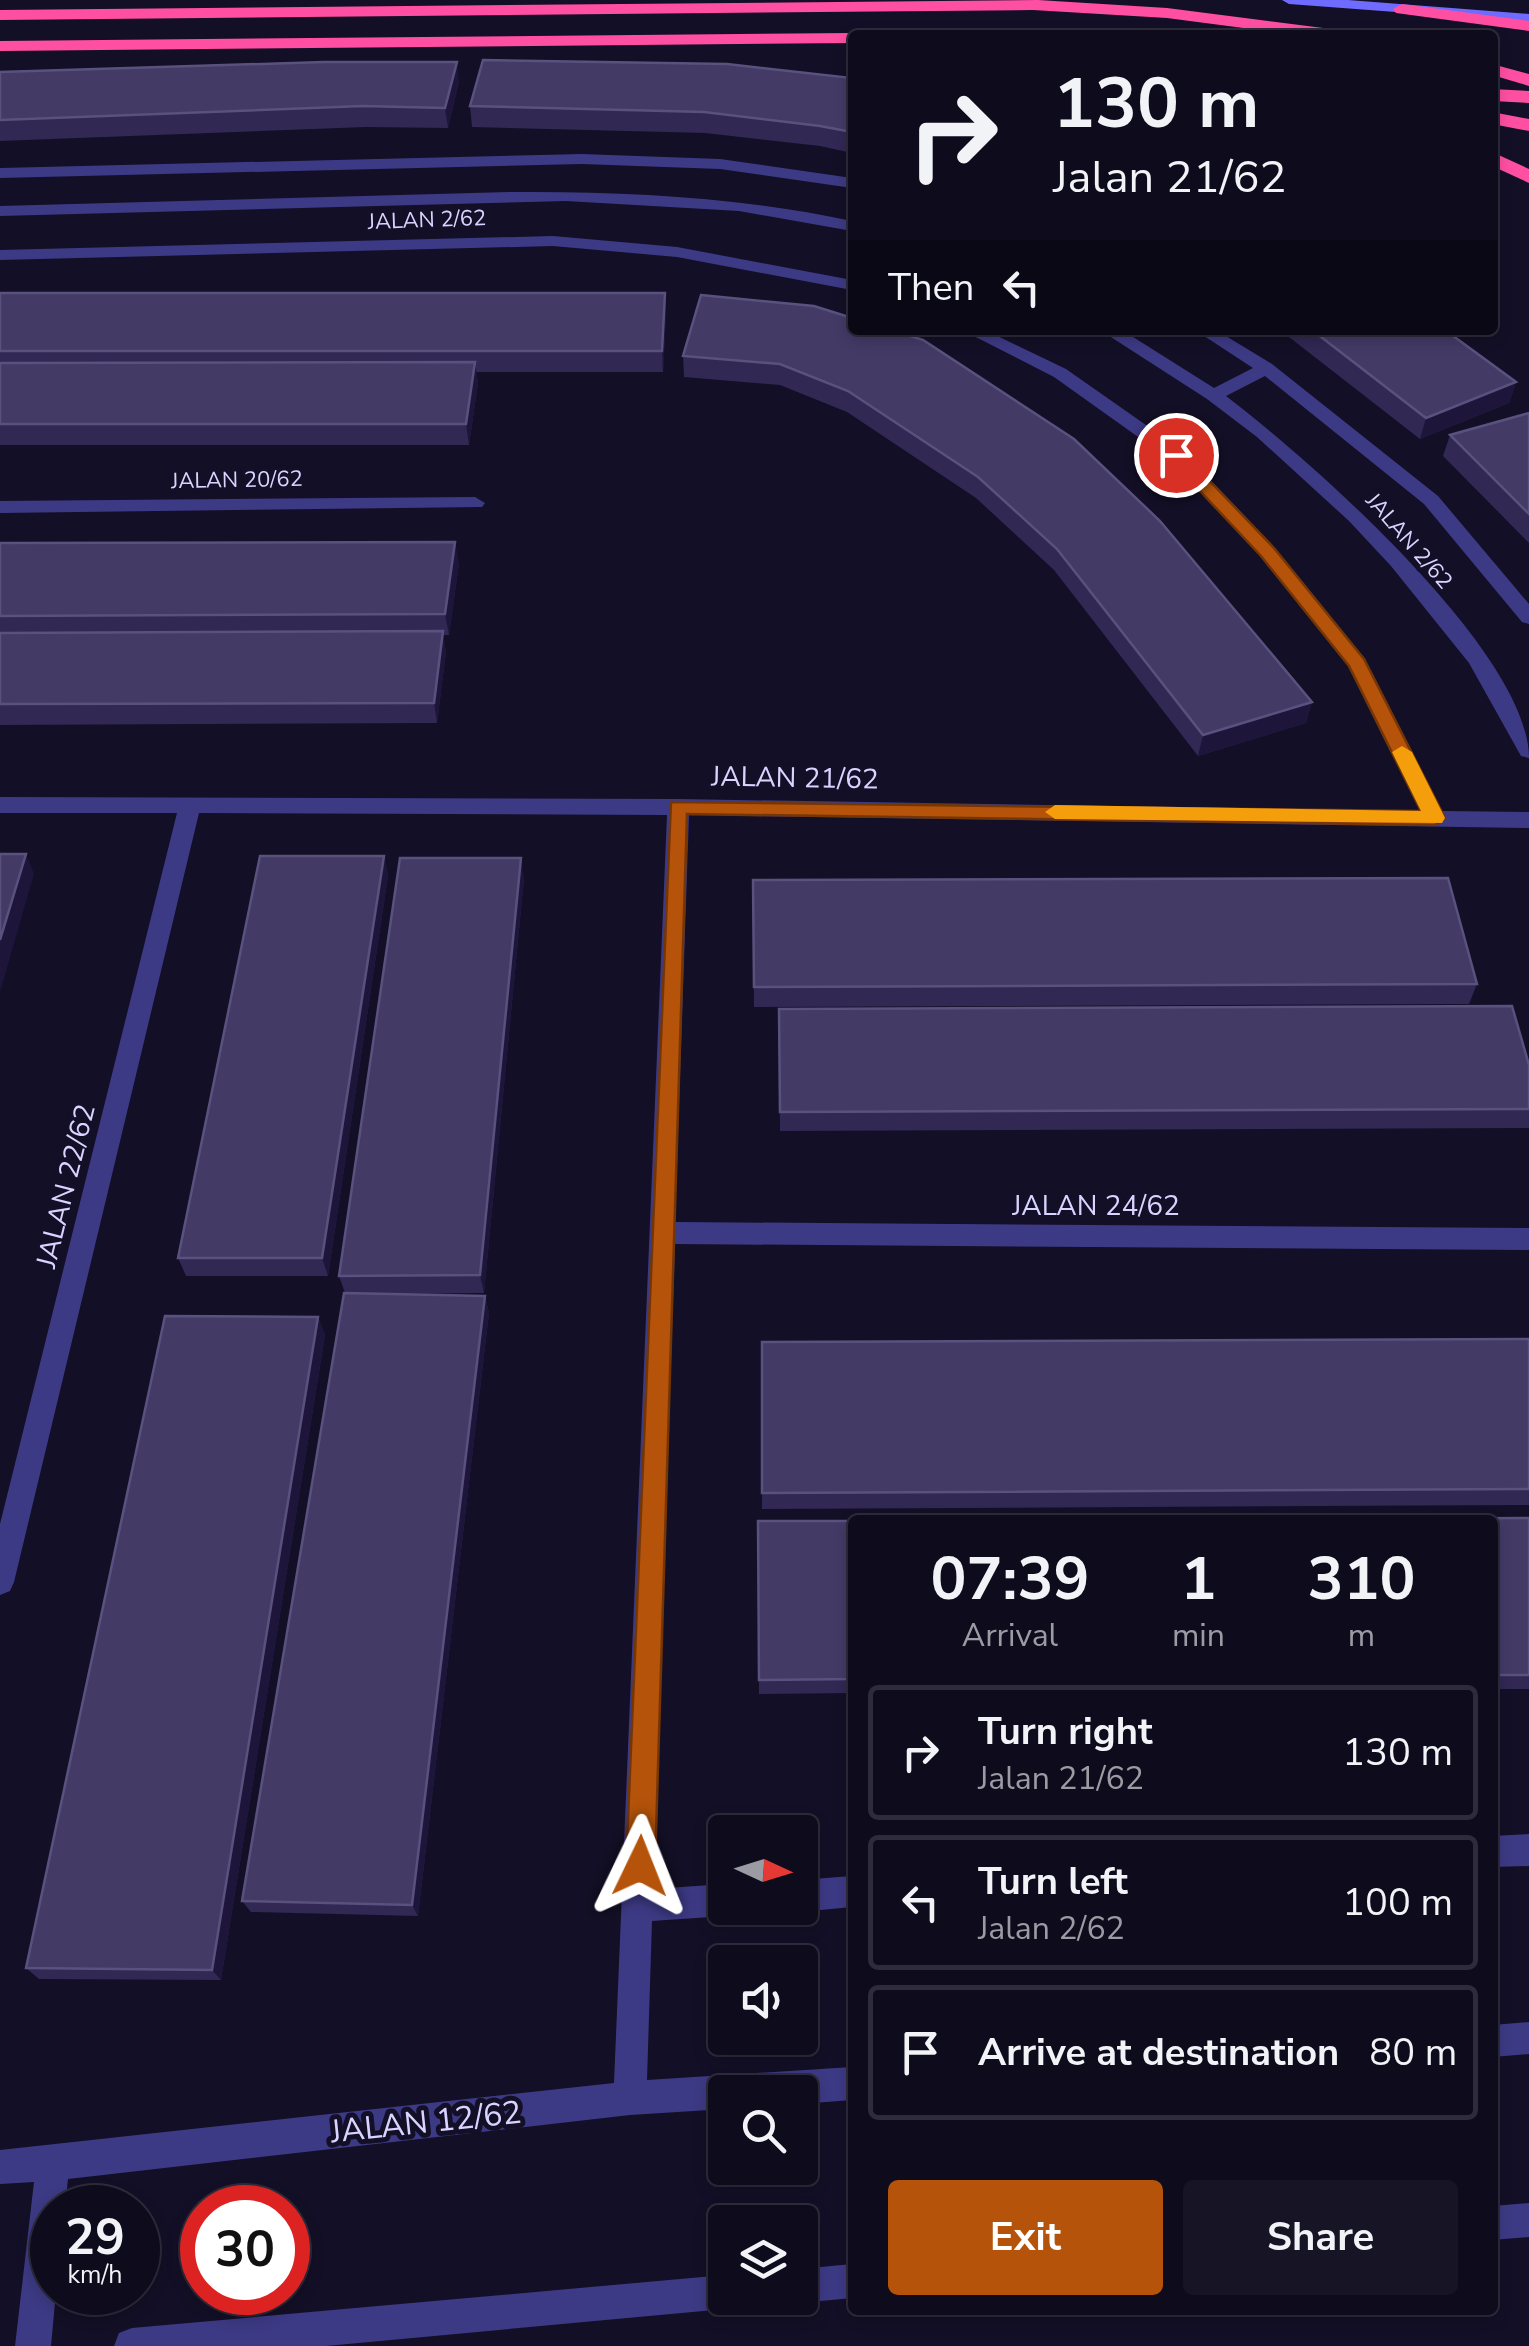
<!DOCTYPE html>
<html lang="en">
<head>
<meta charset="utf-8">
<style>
	body { margin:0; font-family:"Nunito Sans",sans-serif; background:#171425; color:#f1f3f6; height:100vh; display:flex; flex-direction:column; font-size:38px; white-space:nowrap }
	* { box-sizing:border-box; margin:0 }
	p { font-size:32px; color:#9b9ba3 }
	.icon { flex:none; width:55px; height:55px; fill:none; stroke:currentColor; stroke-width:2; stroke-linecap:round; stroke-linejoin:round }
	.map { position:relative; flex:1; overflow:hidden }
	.sheet { position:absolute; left:848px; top:1515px; width:650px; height:800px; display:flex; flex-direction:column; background:#0e0b1c; border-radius:10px; box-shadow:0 5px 15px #0003,0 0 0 2px #2e2b3b }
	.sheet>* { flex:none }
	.hud { position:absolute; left:848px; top:30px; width:650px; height:305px; border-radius:10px; box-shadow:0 5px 15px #0003,0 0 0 2px #2e2b3b; background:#0e0b1c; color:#f1f3f6; overflow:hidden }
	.needle { width:65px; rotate:94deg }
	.buttons { position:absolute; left:708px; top:1815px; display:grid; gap:20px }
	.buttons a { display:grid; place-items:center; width:110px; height:110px; border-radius:10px; background:#0e0b1c; box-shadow:0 5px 15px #0003,0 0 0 2px #2e2b3b; font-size:50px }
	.speed { position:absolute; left:30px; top:2185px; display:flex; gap:20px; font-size:50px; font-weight:700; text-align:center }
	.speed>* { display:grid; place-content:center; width:130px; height:130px; border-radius:50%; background:#0e0b1c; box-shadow:0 5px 15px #0003,0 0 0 2px #2e2b3b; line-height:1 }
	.speed small { font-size:25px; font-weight:400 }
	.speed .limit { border:15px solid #d22; background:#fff; color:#111 }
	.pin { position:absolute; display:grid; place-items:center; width:85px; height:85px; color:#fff; margin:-42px; border:5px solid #fff; border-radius:50%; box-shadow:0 2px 10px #0007 }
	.me { position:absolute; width:110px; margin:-55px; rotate:2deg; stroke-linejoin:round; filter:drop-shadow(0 0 8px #0008) }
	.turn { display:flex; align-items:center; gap:35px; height:210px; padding:0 40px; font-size:45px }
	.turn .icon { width:130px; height:130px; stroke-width:2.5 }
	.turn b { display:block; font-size:70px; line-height:85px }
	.then { display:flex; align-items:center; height:95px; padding:0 40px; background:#0003; gap:20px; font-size:38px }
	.eta { display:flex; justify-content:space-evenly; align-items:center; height:170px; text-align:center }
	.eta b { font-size:60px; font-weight:700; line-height:70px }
	.cta { display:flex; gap:20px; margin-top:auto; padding:20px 40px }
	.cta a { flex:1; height:115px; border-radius:10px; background:#b45309; color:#fff; font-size:40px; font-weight:700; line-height:115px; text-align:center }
	.cta a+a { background:#171425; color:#f1f3f6 }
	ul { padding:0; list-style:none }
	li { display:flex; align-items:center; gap:30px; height:135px; margin:0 20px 15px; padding:0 20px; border:5px solid #2e2b3b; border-radius:10px }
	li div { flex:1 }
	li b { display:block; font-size:38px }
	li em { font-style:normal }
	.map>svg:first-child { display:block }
</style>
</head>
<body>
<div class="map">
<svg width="1529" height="2346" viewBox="0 0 1529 2346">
	<rect width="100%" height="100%" fill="#130f26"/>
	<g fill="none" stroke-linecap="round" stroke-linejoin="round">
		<g fill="#3d3a85" fill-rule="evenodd">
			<path d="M582,154L720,159L852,178V188L720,169L582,164L0,178V168Z"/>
			<path d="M509,192C625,191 738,197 852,221V231L739,211L566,201L0,216V206Z"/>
			<path d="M553,236L677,247L852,280V290L677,257L553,246L0,260V250Z"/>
			<path d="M962,330H985L1066,369L1183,451L1275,548L1364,658L1442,811L1529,812V828L689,815L675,1222L1529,1228V1250L675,1244L653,1889L725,1884V1908H738L725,1916L652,1921L647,2080L852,2067V2100L800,2104V2092H725V2109L630,2115L68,2179L65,2208H52V2292H56L51,2346H15L34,2182L0,2184V2150L614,2083L667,815L199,813L14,1582L10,1591L0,1595V1524L177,813H0V797L678,799L1420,811L1348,666L1261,556L1169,459L1054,377Z"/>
			<path d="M1100,330H1122L1214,388L1253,368L1195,330H1216L1272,364L1438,496L1529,604V624L1522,622L1424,504L1265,376L1226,396C1309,459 1529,652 1529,758L1521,756L1469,663L1391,566L1349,521L1257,437L1207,399Z"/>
			<path d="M475,497L485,503L482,507L0,513V501Z"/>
			<path d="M1529,1834V1866L1492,1867V1836Z"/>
			<path d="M852,1876V1907L800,1912L790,1908H800V1880Z"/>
			<path d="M1529,2022V2054L1492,2057V2025Z"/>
			<path d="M1529,2203V2237L1492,2240V2206Z"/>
			<path d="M852,2264V2298L800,2303L788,2298H800V2269Z"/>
			<path d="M725,2275V2298H740L737,2304L725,2309L326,2346H114L119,2333L132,2328Z"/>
		</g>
		<path fill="#6f6bff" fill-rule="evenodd" d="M1282,0H1348L1529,14V22L1289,4Z"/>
		<g fill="#ff4fa3" fill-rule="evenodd">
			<path d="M1038,0L1167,8L1339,30L1348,35H1297L1167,18L1033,10L0,20V10Z"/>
			<path d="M1402,4L1529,21V31L1396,13L1393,9Z"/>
			<path d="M852,33L859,35H852V43L0,51V41Z"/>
			<path d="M1492,64L1529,74V86L1492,75Z"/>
			<path d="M1492,89L1529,91V103L1492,101Z"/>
			<path d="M1492,112L1529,119V131L1492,124Z"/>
			<path d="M1492,152L1529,169V183L1492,166Z"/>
		</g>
	</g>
	<g fill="#312854">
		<path d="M0,72L459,82L448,128L366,127L0,141Z"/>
		<path d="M852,78V153L820,146L705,133L472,127L470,106Z"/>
		<path d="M0,293L666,314L663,372H476L478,383L469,445H0Z"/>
		<path d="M814,306L1312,702L1306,723L1198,756L1054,570L976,498L847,412L780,385L684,377L683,356Z"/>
		<path d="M1280,330H1445L1516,382L1509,403L1420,439Z"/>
		<path d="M1529,413V543L1443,456L1450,435Z"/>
		<path d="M0,543L459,563L449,635H443L446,652L437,723L0,725Z"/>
		<path d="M384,856L388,876L328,1276H186L178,1258Z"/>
		<path d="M524,878L484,1293L381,1294L485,1296L489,1313L418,1916L251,1912L242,1901L345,1293L339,1276Z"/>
		<path d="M753,880L1477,984L1469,1004L754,1007Z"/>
		<path d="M779,1009L1529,1065V1128L780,1131Z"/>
		<path d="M318,1317L325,1335L221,1980L39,1979L26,1968Z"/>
		<path d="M1529,1339V1505L762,1509V1342Z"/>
		<path d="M1529,1518V1689H1492V1520Z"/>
		<path d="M758,1521H852V1693L759,1694Z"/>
	</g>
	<g fill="#1d163a">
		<path d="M457,62L459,82L448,128L445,108Z"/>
		<path d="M665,293L666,314L663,372L662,351Z"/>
		<path d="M475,362L478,383L469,445L466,424Z"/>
		<path d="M1516,382L1509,403L1420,439L1426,418Z"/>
		<path d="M455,542L459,563L449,635L445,614Z"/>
		<path d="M443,631L446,652L437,723L434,703Z"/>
		<path d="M1312,702L1306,723L1198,756L1203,735Z"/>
		<path d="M26,854L34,874L0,992V940Z"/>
		<path d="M384,856L388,876L328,1276L322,1258Z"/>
		<path d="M521,858L524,878L484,1293L480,1275Z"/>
		<path d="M485,1296L489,1313L418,1916L412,1905Z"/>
		<path d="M318,1317L325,1335L221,1980L212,1970Z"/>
	</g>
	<g fill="#433a66" stroke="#5a527e" stroke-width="2.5">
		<path d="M483,60L727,64L852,78V132L820,126L704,112L470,106Z"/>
		<path d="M324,62H457L445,108L363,106L0,120V72Z"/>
		<path d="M0,293H665L662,351H0Z"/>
		<path d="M701,295L814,306L852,318V330H891L923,340L1074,439L1160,521L1312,702L1203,735L1057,549L978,477L848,391L780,364L683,356Z"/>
		<path d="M1312,330H1445L1516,382L1426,418Z"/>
		<path d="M475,362L466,424H0V363Z"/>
		<path d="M1529,413V514L1450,435Z"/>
		<path d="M455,542L445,614L0,616V543Z"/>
		<path d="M443,631L434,703L0,704V633Z"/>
		<path d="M0,854H26L0,940Z"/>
		<path d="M260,856H384L322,1258H178Z"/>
		<path d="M400,858H521L480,1275L339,1276Z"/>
		<path d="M1448,878L1477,984L754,987L753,880Z"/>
		<path d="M1512,1006L1529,1065V1109L780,1112L779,1009Z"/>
		<path d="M344,1293L485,1296L412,1905L242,1901Z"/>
		<path d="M165,1316L318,1317L212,1970L26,1968Z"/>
		<path d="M1529,1339V1489L762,1493V1342Z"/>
		<path d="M1529,1518V1675H1492V1520H1072Z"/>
		<path d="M758,1521H852V1679L759,1680Z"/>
	</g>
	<path fill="#b45309" stroke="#753606" stroke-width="2.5" d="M1176,450L1182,452L1274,548L1364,659L1445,818L1435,825L687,814L655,1866L651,1876L640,1880L630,1876L626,1866L671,802L1421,811L1349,666L1261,556L1170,459L1167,455Z"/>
	<path fill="#f59e0b" d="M1402,746L1412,752L1445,818L1442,823L1055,819L1045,812L1055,805L1421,811L1392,752Z"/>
	<g text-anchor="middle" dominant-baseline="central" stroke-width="10" stroke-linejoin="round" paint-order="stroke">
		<g font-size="22" fill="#d9d4ff" stroke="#130f26">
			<text transform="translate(427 220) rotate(-2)">JALAN 2/62</text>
			<text transform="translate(237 480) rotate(-1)">JALAN 20/62</text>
			<text transform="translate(1409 541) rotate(49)">JALAN 2/62</text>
		</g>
		<g font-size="28" fill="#d9d4ff" stroke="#130f26">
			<text transform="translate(795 778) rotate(1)">JALAN 21/62</text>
			<text transform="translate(66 1186) rotate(-76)">JALAN 22/62</text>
			<text x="1096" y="1206">JALAN 24/62</text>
		</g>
		<g font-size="32" fill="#d9d4ff" stroke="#130f26">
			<text transform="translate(426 2122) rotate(-6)">JALAN 12/62</text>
		</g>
	</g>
</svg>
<div class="buttons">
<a><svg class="needle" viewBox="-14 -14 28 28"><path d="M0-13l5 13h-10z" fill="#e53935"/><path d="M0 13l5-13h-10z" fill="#9b9ba3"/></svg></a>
<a><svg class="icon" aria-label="sound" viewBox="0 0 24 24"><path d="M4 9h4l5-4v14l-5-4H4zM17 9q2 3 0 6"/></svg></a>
<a><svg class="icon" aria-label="search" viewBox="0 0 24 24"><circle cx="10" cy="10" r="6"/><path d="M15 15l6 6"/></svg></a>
<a><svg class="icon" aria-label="layers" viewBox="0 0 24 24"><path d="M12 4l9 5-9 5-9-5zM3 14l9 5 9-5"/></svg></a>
</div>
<div class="speed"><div>29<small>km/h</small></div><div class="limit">30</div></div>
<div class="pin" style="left:1176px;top:455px;background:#d93025"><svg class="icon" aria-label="arrive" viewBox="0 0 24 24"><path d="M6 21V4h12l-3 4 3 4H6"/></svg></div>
<svg class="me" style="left:640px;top:1866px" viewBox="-20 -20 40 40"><path d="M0-17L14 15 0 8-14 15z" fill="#b45309" stroke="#fff" stroke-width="4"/></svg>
<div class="hud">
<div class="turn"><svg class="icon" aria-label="right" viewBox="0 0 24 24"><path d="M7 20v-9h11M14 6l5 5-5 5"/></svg><div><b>130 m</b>Jalan 21/62</div></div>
<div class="then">Then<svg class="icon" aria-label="left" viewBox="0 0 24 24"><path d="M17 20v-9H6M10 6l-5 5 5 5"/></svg></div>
</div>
<section class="sheet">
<div class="eta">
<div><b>07:39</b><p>Arrival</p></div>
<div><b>1</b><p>min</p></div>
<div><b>310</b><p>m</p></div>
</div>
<ul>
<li><svg class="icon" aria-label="right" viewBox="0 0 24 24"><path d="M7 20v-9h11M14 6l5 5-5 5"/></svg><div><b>Turn right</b><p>Jalan 21/62</p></div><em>130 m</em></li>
<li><svg class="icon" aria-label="left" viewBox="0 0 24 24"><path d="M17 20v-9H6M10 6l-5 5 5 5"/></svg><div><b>Turn left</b><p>Jalan 2/62</p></div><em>100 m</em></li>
<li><svg class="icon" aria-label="arrive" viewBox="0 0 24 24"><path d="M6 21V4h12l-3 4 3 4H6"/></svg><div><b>Arrive at destination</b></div><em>80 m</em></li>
</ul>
<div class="cta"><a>Exit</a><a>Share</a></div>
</section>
</div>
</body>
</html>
